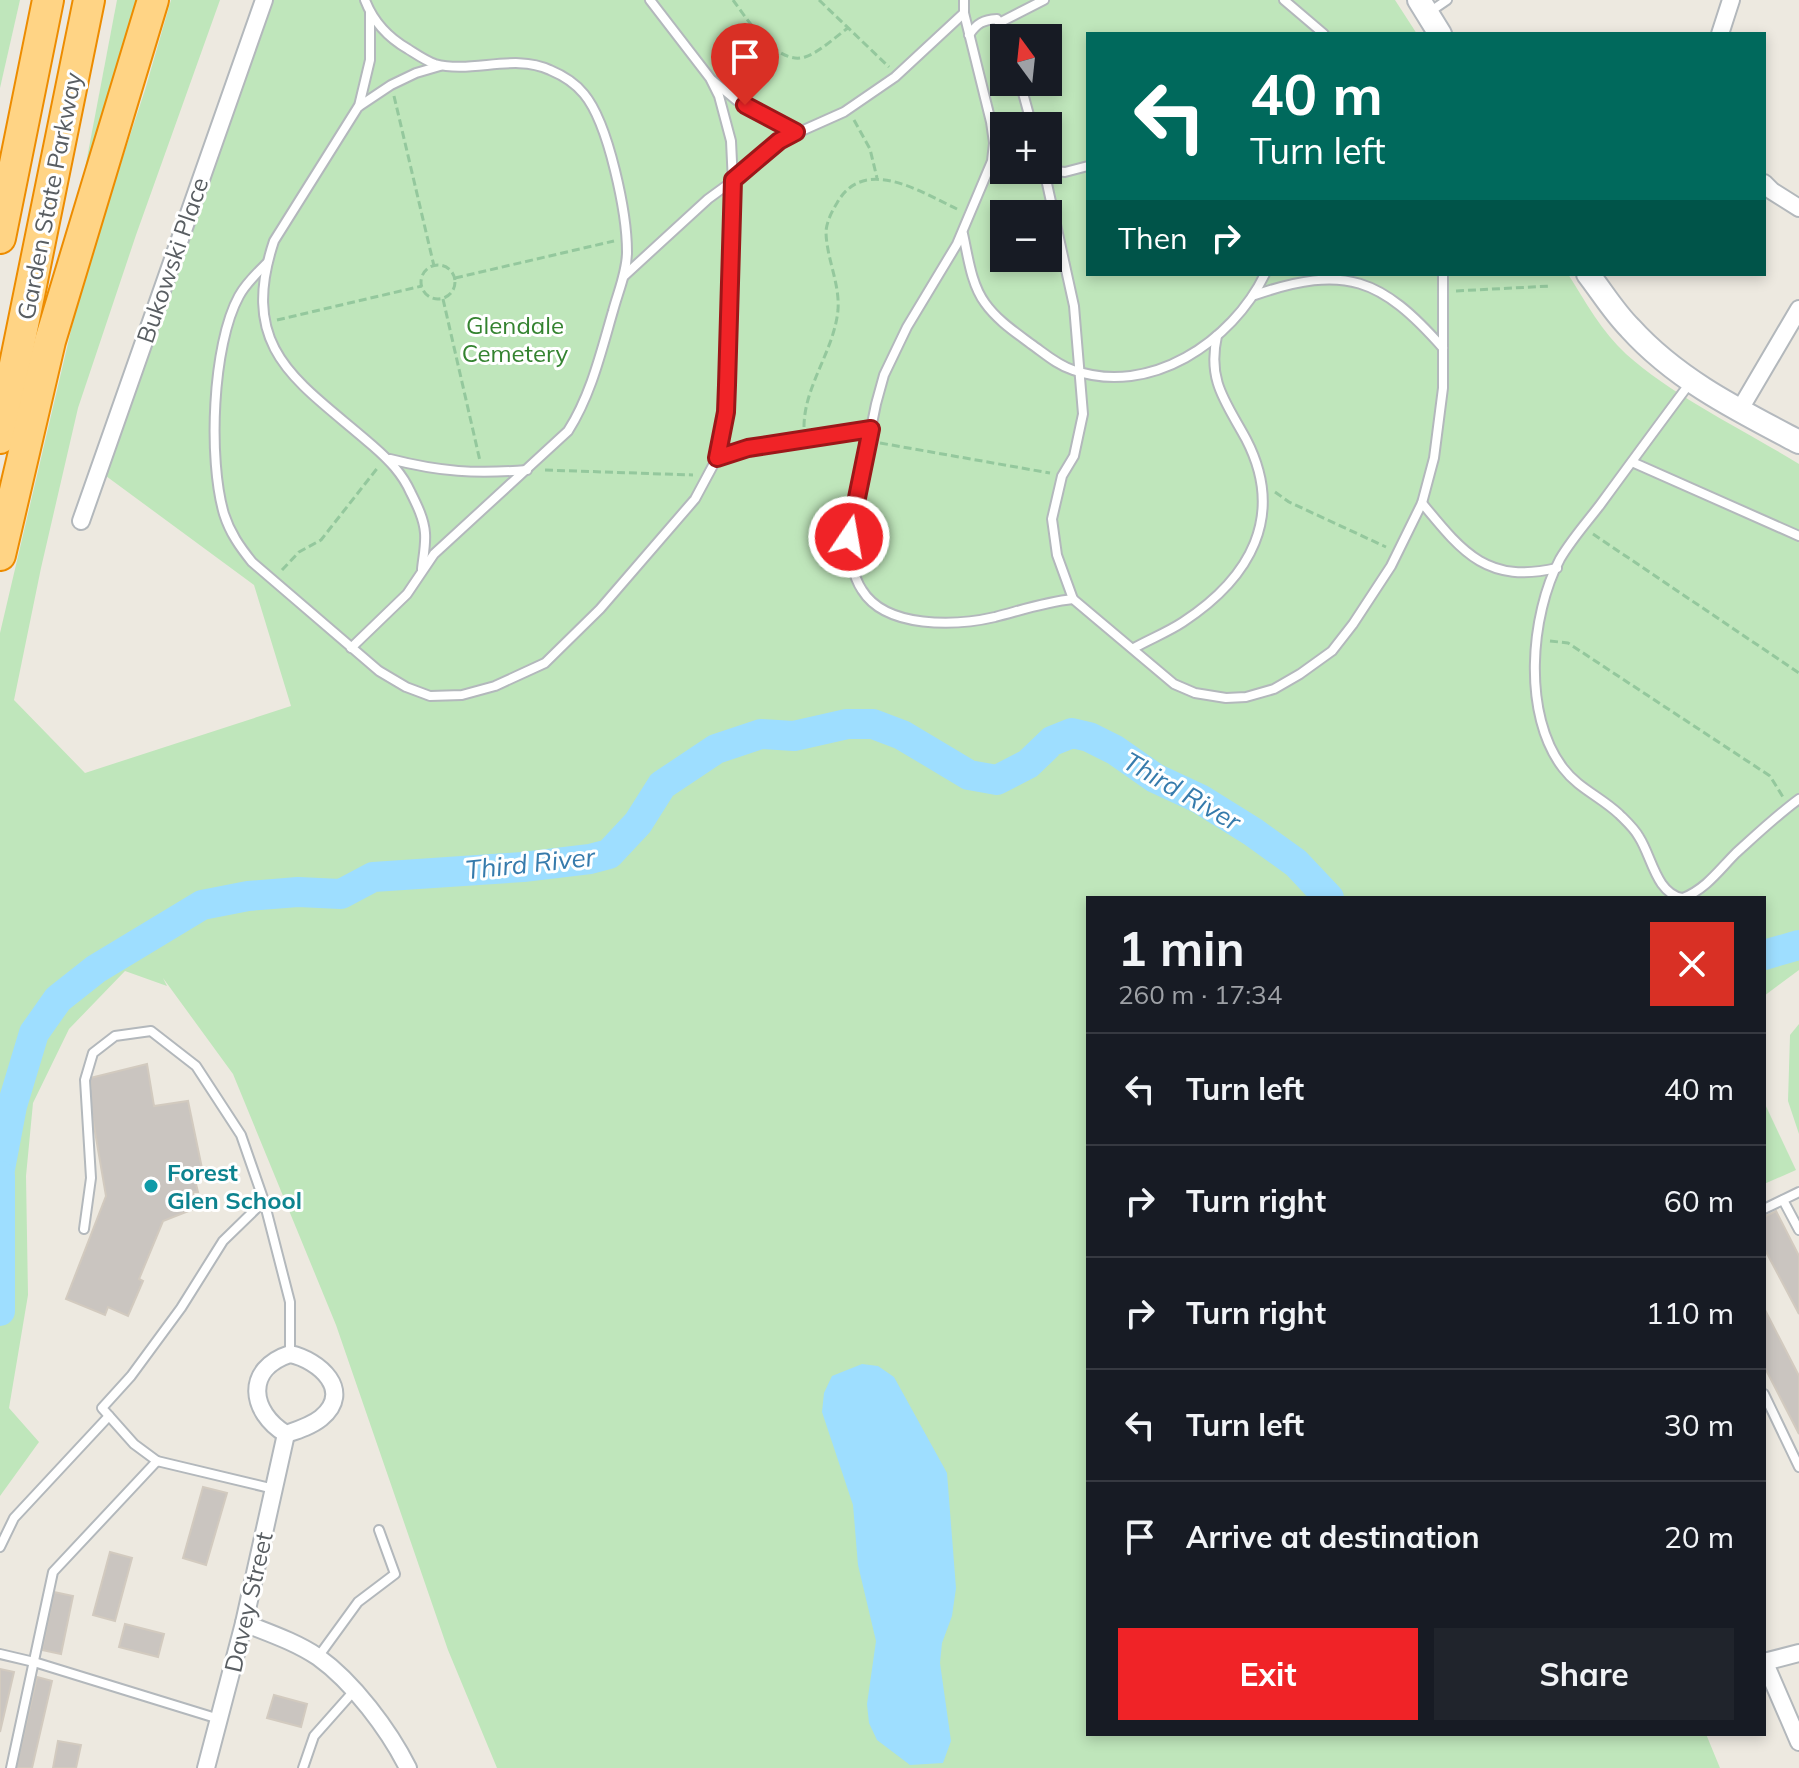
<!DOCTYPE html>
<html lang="en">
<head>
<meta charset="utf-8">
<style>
	body { margin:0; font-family:Mulish,sans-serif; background:#20242c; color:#f1f3f6; height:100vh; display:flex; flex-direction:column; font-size:30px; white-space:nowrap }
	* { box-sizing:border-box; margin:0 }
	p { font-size:26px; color:#9ea1a6 }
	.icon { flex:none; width:44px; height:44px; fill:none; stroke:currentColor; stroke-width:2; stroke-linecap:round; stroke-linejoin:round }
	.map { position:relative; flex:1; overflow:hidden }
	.details { position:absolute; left:1086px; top:896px; width:680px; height:840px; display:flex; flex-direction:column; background:#171b24; border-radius:0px; box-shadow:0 4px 12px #0003 }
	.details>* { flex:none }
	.hud { position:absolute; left:1086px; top:32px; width:680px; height:244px; border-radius:0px; box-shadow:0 4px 12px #0003; background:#00695c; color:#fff; overflow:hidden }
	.needle { width:52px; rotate:345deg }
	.buttons { position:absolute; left:990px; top:24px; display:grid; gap:16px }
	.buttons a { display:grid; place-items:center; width:72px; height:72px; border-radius:0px; background:#171b24; box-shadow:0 4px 12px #0003; font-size:40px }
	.pin { position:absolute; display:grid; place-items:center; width:68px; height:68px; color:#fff; margin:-82px -34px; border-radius:50% 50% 50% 0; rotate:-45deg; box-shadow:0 0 8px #0007 }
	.pin .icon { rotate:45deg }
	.me { position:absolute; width:88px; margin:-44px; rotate:12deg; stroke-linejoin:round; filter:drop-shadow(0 0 6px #0008) }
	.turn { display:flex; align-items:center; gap:28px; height:168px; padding:0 32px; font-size:36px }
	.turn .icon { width:104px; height:104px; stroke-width:2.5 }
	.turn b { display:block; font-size:56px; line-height:68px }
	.then { display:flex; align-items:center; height:76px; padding:0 32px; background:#0003; gap:16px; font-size:30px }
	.round { display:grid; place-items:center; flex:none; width:84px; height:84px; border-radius:0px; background:#20242c }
	.headline { display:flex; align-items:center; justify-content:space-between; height:136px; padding:0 32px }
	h1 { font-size:48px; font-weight:700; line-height:60px }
	.button { display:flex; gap:16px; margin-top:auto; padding:16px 32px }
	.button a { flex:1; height:92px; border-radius:0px; background:#f02327; color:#fff; font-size:32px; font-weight:700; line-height:92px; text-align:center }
	.button a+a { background:#20242c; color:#f1f3f6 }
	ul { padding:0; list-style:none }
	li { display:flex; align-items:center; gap:24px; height:112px; padding:0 32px; border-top:2px solid #363941 }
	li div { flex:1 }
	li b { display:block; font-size:30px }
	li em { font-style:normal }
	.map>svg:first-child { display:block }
</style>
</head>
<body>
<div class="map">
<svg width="1799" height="1768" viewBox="0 0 1799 1768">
	<rect width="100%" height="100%" fill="#ede9e0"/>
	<g fill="#bfe6bb" fill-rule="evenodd">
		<path d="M0,0H20L0,88Z"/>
		<path d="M117,0H142L76,216Z"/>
		<path d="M171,0H220L136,235L78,408L41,568L14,700L85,773L291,706L254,585L106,476L274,0H1395L1417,34H1088V274H1568C1585,301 1602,332 1626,354C1674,397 1744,430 1799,464V970L1764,996V898H1088V1734H1706L1720,1768H497L448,1650L336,1325L233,1074L163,978L167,986L125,971L69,1029L33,1103L26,1176L28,1295L9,1408L39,1442L0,1496V633L84,275L145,90ZM1004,38H1048V82H1004ZM1004,126H1048V170H1004ZM1004,214H1048V258H1004Z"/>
		<path d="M1799,1024V1134L1788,1101L1790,1035Z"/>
		<path d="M1764,1102L1796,1170L1764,1184Z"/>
	</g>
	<path fill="#9edeff" d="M862,1364L878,1366L894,1377L947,1473L956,1588L952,1616L942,1643L940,1663L951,1741L943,1763L910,1765L877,1740L869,1723L867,1704L876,1641L858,1565L853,1505L822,1412L824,1393L832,1376Z"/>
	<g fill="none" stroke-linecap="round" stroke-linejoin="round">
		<g stroke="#9edeff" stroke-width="30">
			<path d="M1764,955L1799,945"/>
			<path d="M0,1169L12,1106L34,1033L58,999L96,969L202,905L248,896L298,892L341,894L373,877L523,867L590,859L609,854L638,823L662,785L716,749L761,734L794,736L847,724H873L902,735L969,775L997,780L1028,764L1052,741L1072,733L1089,737L1115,750L1155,778L1200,799L1253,832L1296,863L1329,898"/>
			<path d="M0,1176V1311"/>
		</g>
	</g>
	<g fill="#cac5c0" stroke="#d2cabf" stroke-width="2">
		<path d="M147,1064L154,1106L188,1101L204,1178L195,1180L198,1192H193L196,1208L163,1221L139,1279L143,1281L128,1316L108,1307L105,1315L66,1299L106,1196L88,1091L91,1089L90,1078Z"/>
		<path d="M1776,1211L1799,1256V1314L1764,1248V1217Z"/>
		<path d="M1764,1308L1799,1376V1434L1764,1366Z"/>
		<path d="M203,1487L227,1493L206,1565L183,1558Z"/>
		<path d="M110,1552L132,1558L115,1621L93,1615Z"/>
		<path d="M54,1592L73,1596L61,1654L42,1650Z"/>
		<path d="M125,1624L164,1634L158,1657L119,1647Z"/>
		<path d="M0,1669L14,1672L0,1732Z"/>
		<path d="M37,1677L52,1681L32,1768H16Z"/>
		<path d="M274,1695L307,1704L301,1727L267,1718Z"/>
		<path d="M58,1741L81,1745L76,1768H53Z"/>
	</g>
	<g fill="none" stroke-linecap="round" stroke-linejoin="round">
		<g stroke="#b3b8bc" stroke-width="12">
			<g id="lane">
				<path d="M1284,0L1324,34"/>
				<path d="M964,13L991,122L994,143L992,161L957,244L907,327L884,375L876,404L849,537C850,555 852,575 862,590C886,629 956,626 995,617C1022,610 1045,602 1073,599"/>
				<path d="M1428,13L1447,0"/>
				<path d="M999,23L1044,0"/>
				<path d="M969,35C977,23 983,20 997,19L1008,38"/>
				<path d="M712,80L736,100L796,132"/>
				<path d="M1020,82L1032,126"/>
				<path d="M359,106L370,60V13"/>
				<path d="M1044,170L1074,306L1083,414L1074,456L1062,476L1052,519L1057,555L1073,599L1174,684L1195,693L1226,698L1246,697L1274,689L1300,674L1332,651L1353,624L1391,566L1422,503L1434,458L1443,388V274"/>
				<path d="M1044,170L1065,172L1088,166"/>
				<path d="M963,234C968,256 971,284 985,303C997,320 1015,332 1031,344C1044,353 1057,365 1073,370C1150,397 1232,342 1265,274"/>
				<path d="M267,263C257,273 246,283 239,296C212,345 208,460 224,514C230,533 240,547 252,562L379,671L406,687L430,696L462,695L495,686L545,663L600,609L695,499L717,458L726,412L734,204L731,141L719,96L710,78L650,0"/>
				<path d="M624,276L708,199L745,172L779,141L844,112L895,77L964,13V0"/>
				<path d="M1255,295C1345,264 1381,278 1443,348"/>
				<path d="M717,458L748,448L871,429"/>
				<path d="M390,459C441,472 475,474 527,470"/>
				<path d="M1632,462L1799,536"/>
				<path d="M1422,503C1463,553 1487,584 1557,568"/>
				<path d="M422,569C423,558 426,545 425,533C424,519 417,505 411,493C402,473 389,460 373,446C300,382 237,352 274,241L358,107L391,85L416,73L440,66"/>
				<path d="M351,648L407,594L434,554L568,431C591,395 601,352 613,311C618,292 627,272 627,252C627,214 609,124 584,94C576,84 562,75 550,70C514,53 472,74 435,64C426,61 416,54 408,49C389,38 373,21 365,0"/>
				<path d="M1134,648C1150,639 1168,632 1183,622C1250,578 1286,516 1246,439C1226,402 1207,381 1217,336"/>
				<path d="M1682,898C1656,893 1652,857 1639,837C1634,828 1626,821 1619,814C1601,797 1578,788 1563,768C1522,715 1530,615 1560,559C1571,540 1587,522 1600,505C1630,464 1660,423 1690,383"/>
				<path d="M1683,898C1706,889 1719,870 1736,853C1756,835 1777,815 1799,799"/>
				<path d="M1783,1200L1799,1230"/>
				<path d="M1764,1209L1799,1192"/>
				<path d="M84,1229L91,1178L85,1080L93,1053L115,1036L151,1031L196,1066L241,1135L264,1201L290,1302V1354"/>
				<path d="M1764,1394L1799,1467"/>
				<path d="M157,1461L134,1444L102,1408L131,1376L181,1308L223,1241L264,1201"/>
				<path d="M0,1547L14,1518L109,1416"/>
				<path d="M0,1654L34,1662L219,1719"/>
				<path d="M318,1657L358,1602L395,1574L379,1530"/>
				<path d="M11,1768L53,1572L157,1461L274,1489"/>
				<path d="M303,1768L314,1736L353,1692"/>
			</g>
		</g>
		<g stroke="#b3b8bc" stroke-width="20">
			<g id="street">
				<path d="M1720,34L1731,0"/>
				<path d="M1764,183L1772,191L1799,208"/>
				<path d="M1739,411L1799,309"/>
				<path d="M81,521L264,0"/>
				<path d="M290,1354C319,1360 354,1391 321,1418C311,1426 298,1430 286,1434C250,1412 244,1369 290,1354Z"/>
				<path d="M244,1623C269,1633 296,1642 318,1657C353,1682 389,1730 408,1768"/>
				<path d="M1764,1661L1799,1742"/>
				<path d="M1764,1662L1799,1653"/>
				<path d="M206,1768L244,1623L286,1434"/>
			</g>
		</g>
		<g stroke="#b4b9be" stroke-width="26">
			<g id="secondary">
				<path d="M1419,0L1440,34"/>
				<path d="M1588,274C1602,292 1614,312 1630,328C1677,380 1738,410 1799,442"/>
			</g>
		</g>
		<g stroke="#ed8c00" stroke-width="34">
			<g id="highway">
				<path d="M0,238L48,0"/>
				<path d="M0,438L89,0"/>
				<path d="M0,555L50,341L153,0"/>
			</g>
		</g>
		<g stroke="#94c89d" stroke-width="3" stroke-dasharray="8 4" stroke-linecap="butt">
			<path d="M733,0C747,19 777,66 805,57C820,52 835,37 848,28"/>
			<path d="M819,0L889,67"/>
			<path d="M752,95L778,54"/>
			<path d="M394,96L434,266"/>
			<path d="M854,120L870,149L877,178"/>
			<circle cx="438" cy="282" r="17"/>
			<path d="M455,278L614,241"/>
			<path d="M1456,291L1551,286"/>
			<path d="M443,299L480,461"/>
			<path d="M277,320L422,286"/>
			<path d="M804,427C804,386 834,351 838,310C840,283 826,257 826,231C827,221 832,211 837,203C864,155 921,192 957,209"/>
			<path d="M880,443L1050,473"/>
			<path d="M545,470L693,475"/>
			<path d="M1275,492L1289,502L1386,547"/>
			<path d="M1593,534L1799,673"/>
			<path d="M282,570L299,552L321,540L379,466"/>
			<path d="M1550,641L1568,643L1770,776L1783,797"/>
		</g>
		<use href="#lane" stroke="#fff" stroke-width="8"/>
		<use href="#street" stroke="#fff" stroke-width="16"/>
		<use href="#secondary" stroke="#fff" stroke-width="22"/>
		<use href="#highway" stroke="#ffd485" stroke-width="30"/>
	</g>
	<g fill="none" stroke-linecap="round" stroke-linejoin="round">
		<g stroke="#9c1719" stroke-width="20">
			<path id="route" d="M745,105L796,132L779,141L733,180L727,385L726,412L717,458L748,448L871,429L849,537"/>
		</g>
		<use href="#route" stroke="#f02327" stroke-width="14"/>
	</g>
	<circle fill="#0f9aa8" stroke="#fff" stroke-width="3" cx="151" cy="1186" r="8"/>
	<g text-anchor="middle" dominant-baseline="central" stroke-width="6" stroke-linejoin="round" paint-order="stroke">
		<g font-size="24" fill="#595e62" stroke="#fff">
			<text transform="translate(49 196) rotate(-79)">Garden State Parkway</text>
			<text transform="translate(172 260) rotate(-71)">Bukowski Place</text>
			<text transform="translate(248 1602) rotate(-77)">Davey Street</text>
		</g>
		<g font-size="24" fill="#348330" stroke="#fff">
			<text x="515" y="325">Glendale<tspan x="515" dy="28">Cemetery</tspan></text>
		</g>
		<g font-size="24" font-weight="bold" fill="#0d838f" stroke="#fff" text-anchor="start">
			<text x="167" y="1172">Forest<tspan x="167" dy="28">Glen School</tspan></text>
		</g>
		<g font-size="26" font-style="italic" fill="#367bac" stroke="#fff">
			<text transform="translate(1182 791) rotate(30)">Third River</text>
			<text transform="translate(530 863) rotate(-6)">Third River</text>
		</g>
	</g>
</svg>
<div class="buttons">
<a><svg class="needle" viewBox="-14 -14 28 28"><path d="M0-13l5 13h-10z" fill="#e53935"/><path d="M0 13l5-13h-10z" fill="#9ea1a6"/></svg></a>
<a>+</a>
<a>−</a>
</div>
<div class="pin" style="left:745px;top:105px;background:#d93025"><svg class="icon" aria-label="arrive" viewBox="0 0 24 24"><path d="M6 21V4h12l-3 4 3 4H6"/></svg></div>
<svg class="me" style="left:849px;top:537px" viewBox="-20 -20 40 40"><circle r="17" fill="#f02327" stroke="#fff" stroke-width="3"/><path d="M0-11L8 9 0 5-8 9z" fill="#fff"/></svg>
<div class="hud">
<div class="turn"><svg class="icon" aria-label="left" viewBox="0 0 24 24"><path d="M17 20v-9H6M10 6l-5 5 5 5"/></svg><div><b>40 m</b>Turn left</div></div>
<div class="then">Then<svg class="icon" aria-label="right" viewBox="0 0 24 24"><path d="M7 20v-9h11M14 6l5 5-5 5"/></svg></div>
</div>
<section class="details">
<div class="headline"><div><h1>1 min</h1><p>260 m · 17:34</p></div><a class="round" style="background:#d93025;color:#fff"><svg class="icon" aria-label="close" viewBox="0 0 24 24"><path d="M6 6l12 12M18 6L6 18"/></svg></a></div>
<ul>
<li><svg class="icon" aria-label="left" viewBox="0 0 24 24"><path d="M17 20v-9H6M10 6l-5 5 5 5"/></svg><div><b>Turn left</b></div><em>40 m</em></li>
<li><svg class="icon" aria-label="right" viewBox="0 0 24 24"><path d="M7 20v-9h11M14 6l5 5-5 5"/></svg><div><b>Turn right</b></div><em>60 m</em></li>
<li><svg class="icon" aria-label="right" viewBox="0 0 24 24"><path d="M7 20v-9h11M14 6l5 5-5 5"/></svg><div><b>Turn right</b></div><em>110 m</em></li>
<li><svg class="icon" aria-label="left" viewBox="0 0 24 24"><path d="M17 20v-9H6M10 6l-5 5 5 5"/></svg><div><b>Turn left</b></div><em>30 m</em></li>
<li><svg class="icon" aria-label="arrive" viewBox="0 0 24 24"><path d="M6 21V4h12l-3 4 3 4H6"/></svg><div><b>Arrive at destination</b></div><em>20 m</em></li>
</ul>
<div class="button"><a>Exit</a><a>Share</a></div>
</section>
</div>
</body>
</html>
